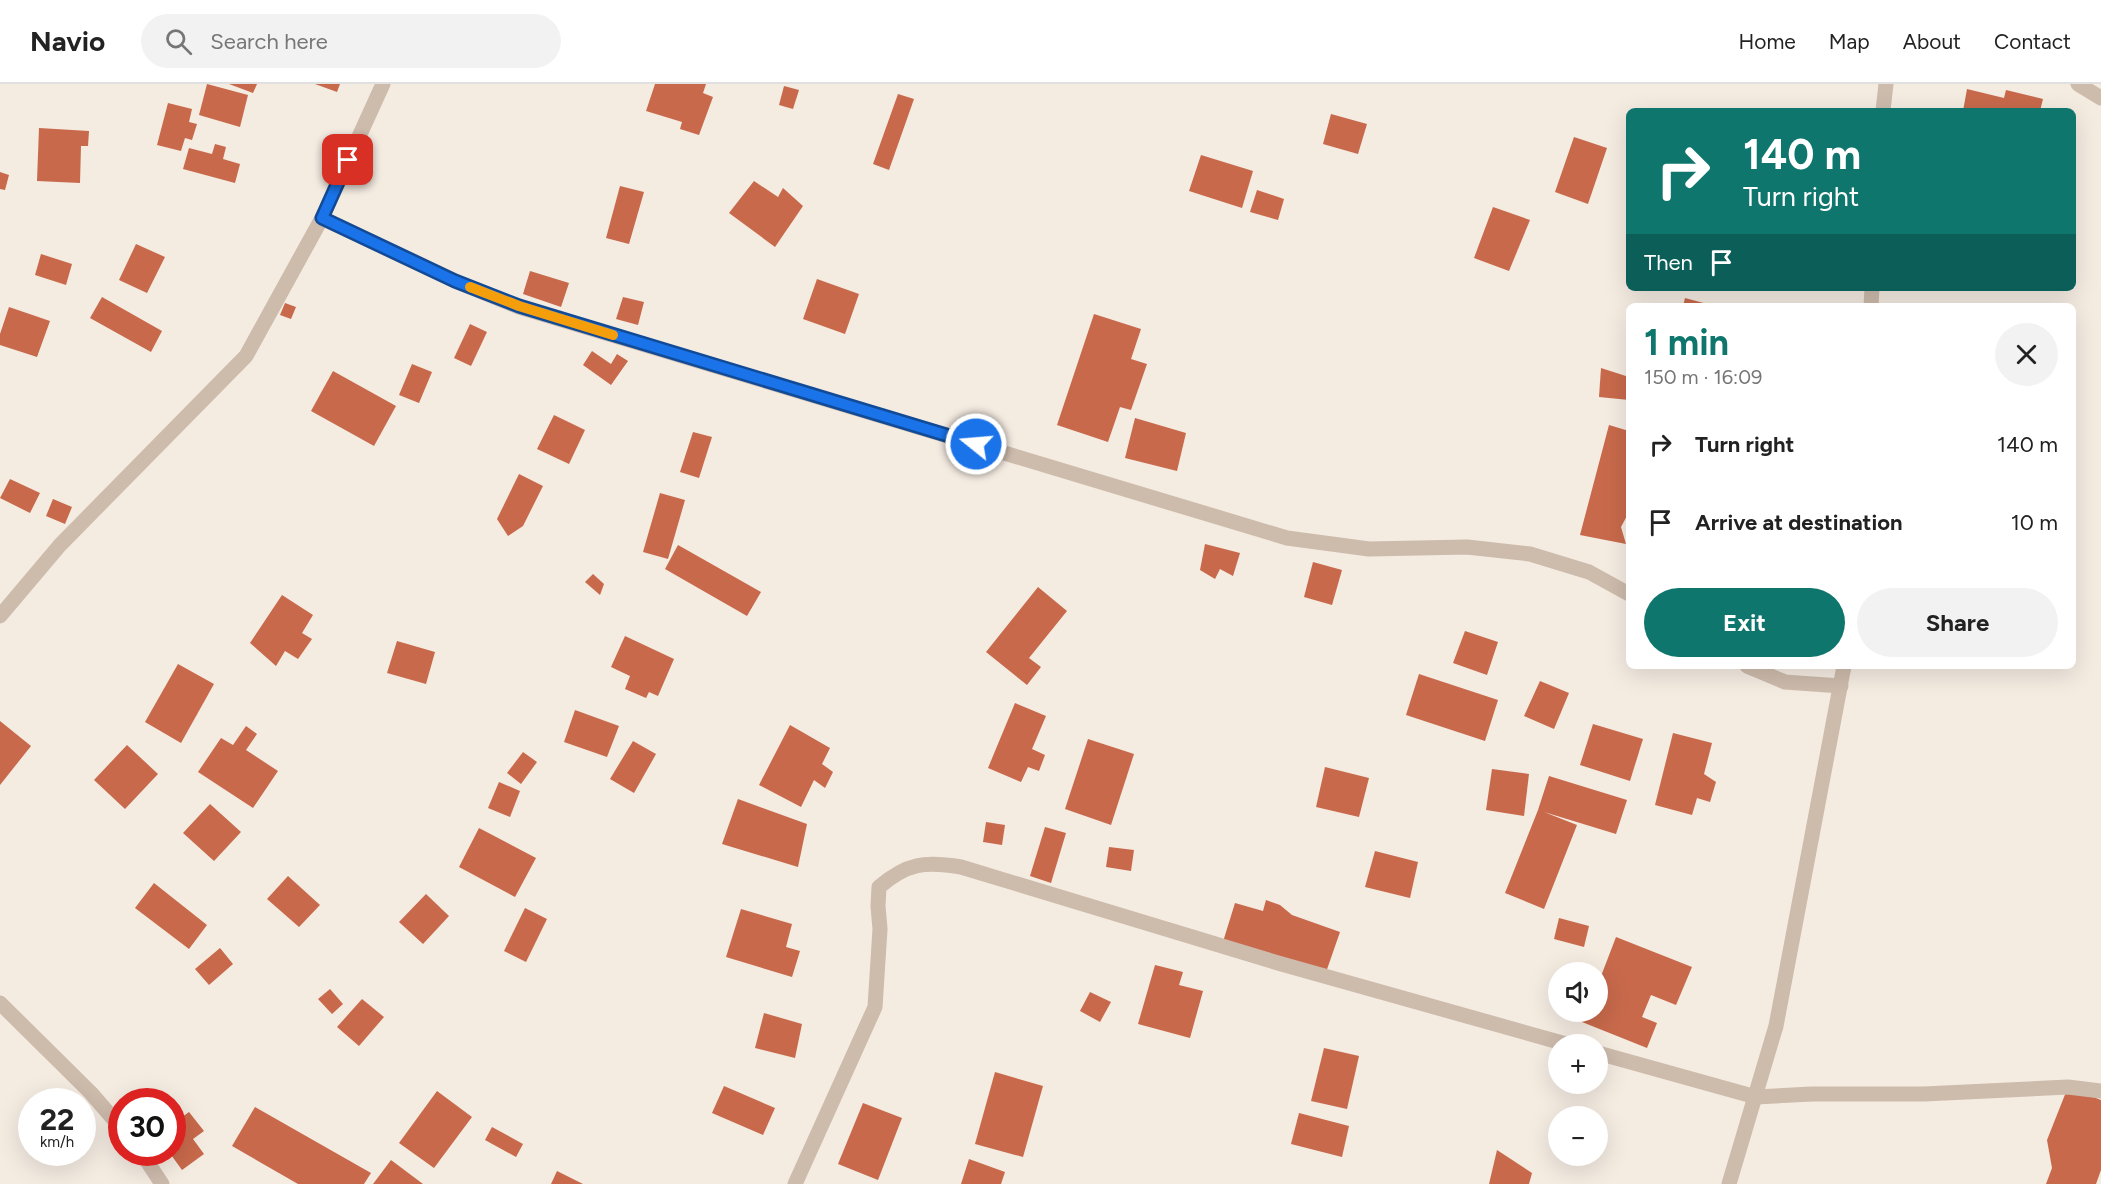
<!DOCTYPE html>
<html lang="en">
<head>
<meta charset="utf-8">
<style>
	body { margin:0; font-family:Figtree,sans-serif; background:#f2f2f2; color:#222; height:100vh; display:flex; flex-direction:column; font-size:22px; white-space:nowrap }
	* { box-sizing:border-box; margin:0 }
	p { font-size:20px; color:#767676 }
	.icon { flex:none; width:33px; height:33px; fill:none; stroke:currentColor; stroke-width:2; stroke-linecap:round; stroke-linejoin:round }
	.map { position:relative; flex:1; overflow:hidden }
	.sheet { position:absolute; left:1626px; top:219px; width:450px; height:366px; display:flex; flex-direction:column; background:#fff; border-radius:9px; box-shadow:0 6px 24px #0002 }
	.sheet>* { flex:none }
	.hud { position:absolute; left:1626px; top:24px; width:450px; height:183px; border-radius:9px; box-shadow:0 6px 24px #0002; background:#0f766e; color:#fff; overflow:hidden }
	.controls { position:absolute; left:1548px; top:878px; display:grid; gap:12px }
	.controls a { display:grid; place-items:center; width:60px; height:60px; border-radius:50%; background:#fff; box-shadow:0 6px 24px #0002; font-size:30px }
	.speed { position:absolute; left:18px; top:1004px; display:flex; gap:12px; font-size:30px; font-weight:700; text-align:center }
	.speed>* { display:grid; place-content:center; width:78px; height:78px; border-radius:50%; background:#fff; box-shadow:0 6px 24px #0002; line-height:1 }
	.speed small { font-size:15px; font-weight:400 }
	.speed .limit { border:9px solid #d22; background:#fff; color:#111 }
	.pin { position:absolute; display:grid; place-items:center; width:51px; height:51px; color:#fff; margin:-26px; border-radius:12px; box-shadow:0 3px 9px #0006 }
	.me { position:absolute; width:66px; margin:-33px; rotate:287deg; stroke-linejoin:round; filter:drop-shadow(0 0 4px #0008) }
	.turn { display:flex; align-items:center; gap:21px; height:126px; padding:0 18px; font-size:27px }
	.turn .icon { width:78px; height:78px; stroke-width:2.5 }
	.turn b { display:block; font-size:42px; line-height:51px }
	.then { display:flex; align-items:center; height:57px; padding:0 18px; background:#0003; gap:12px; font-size:22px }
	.round { display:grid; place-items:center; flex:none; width:63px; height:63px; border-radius:32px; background:#f2f2f2 }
	.summary { display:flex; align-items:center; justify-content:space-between; height:102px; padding:0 18px }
	h1 { font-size:36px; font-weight:700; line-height:45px; color:#0f766e }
	.action { display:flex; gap:12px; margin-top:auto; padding:12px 18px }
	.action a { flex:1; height:69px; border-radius:36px; background:#0f766e; color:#fff; font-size:24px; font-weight:700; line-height:69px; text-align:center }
	.action a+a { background:#f2f2f2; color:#222 }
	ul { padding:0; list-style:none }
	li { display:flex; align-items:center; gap:18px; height:78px; padding:0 18px }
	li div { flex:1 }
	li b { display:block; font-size:22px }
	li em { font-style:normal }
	header { display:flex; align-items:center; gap:36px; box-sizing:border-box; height:84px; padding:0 30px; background:#fff; border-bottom:2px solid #e0e0e0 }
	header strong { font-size:28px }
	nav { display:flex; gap:33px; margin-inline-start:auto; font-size:21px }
	.search { width:420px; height:54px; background:#f2f2f2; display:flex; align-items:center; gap:15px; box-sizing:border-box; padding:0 21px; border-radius:33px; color:#767676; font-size:22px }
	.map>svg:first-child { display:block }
</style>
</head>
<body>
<header>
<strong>Navio</strong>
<div class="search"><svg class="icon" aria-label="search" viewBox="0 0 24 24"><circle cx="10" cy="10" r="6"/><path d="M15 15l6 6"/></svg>Search here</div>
<nav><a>Home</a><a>Map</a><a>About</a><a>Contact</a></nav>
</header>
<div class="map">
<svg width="2101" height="1100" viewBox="0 0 2101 1100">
	<rect width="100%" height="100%" fill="#f4ebe1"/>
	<g fill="#c8694b">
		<path d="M207,0L248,11L240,43L199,31Z"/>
		<path d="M229,0H257L253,9Z"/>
		<path d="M315,0H340L337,8Z"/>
		<path d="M655,0H706L703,9L713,13L699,51L680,45L682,38L646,27Z"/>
		<path d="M784,2L799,6L793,25L779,21Z"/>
		<path d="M1967,5L2004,14L2006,6L2043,15L2040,27H1963Z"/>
		<path d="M898,10L914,15L889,86L873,80Z"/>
		<path d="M168,19L192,25L189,38L197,40L192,56L185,54L181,67L157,61Z"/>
		<path d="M1331,30L1367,40L1358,70L1323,60Z"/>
		<path d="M39,44L89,47L88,62H81L80,99L37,97Z"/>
		<path d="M1574,53L1607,64L1588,120L1555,108Z"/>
		<path d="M215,60L226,63L223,75L240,80L235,99L183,85L189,64L212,70Z"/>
		<path d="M1201,71L1253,87L1242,124L1189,107Z"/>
		<path d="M0,88L9,91L5,106L0,105Z"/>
		<path d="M754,97L778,113L783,104L803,122L775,163L729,129Z"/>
		<path d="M620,102L644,108L629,160L606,154Z"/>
		<path d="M1257,106L1284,115L1278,136L1250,128Z"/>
		<path d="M1493,123L1530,136L1509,187L1474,174Z"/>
		<path d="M136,160L165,173L147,209L119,196Z"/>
		<path d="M41,170L72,180L66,201L35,191Z"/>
		<path d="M530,187L569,199L561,223L523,210Z"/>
		<path d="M817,195L859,210L845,250L803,235Z"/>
		<path d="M102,213L162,247L151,268L90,234Z"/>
		<path d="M623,213L644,218L638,241L616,235Z"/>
		<path d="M1685,214L1711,221V222H1683Z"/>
		<path d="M285,219L296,223L291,235L280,231Z"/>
		<path d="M9,223L50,237L37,273L0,261V250Z"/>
		<path d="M1094,230L1141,245L1131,275L1147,280L1131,326L1120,323L1108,358L1057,341Z"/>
		<path d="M470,240L487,248L471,282L454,274Z"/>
		<path d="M592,267L611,280L617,270L628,277L611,301L583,281Z"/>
		<path d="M412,280L432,288L419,319L399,311Z"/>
		<path d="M1601,284L1629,293V316L1599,313Z"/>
		<path d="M333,287L396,322L374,362L311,327Z"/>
		<path d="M554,331L585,346L569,380L537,365Z"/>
		<path d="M1135,334L1186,349L1177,387L1125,374Z"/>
		<path d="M1609,341L1629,347V428L1621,443L1626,460L1580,451Z"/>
		<path d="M693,348L712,353L699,394L680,388Z"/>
		<path d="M519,390L543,402L523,442L508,452L497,435Z"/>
		<path d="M10,395L40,409L30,429L0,414Z"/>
		<path d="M660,409L685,416L668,475L643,468Z"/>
		<path d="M53,415L72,423L65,440L46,432Z"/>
		<path d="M1205,460L1240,469L1233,492L1220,485L1215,495L1200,486Z"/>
		<path d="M678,461L761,508L747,532L665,485Z"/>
		<path d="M1313,478L1342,486L1332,521L1304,513Z"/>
		<path d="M593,490L604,500L600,511L585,498Z"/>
		<path d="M1038,503L1067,527L1029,574L1041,583L1027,601L986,568Z"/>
		<path d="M282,511L313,531L302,549L312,555L298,575L285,567L276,582L250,559Z"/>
		<path d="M1465,547L1498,558L1487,591L1453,579Z"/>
		<path d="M625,552L674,575L658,612L649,608L646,614L625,605L630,592L611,583Z"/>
		<path d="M397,557L435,568L426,600L387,589Z"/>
		<path d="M178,580L214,600L181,659L145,638Z"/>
		<path d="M1419,590L1498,616L1485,657L1406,631Z"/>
		<path d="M1540,597L1569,609L1554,645L1524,632Z"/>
		<path d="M1015,619L1046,632L1032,665L1045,671L1039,687L1028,683L1021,698L988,684Z"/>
		<path d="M575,626L619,642L607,673L564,658Z"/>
		<path d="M0,637L31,662L0,701Z"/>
		<path d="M1593,640L1643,655L1630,697L1580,681Z"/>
		<path d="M790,641L830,664L822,680L833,688L825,704L814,696L801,723L759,701Z"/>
		<path d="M246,642L257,650L246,666L278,687L253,724L198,688L221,654L233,661Z"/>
		<path d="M1673,649L1712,659L1704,690L1716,698L1710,718L1697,714L1692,731L1655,721Z"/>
		<path d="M1088,655L1134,670L1111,741L1065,725Z"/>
		<path d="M633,657L656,670L634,709L610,695Z"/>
		<path d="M127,661L158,690L125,725L94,696Z"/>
		<path d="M523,668L537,678L521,700L507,689Z"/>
		<path d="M1325,683L1369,694L1359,733L1316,723Z"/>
		<path d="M1492,685L1529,690L1524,732L1486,726Z"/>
		<path d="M1549,692L1627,716L1616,750L1544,728L1577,741L1544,825L1505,809L1538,726Z"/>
		<path d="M499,698L520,707L510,733L488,724Z"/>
		<path d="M738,715L807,740L798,783L722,760Z"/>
		<path d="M210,720L241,748L214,777L183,749Z"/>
		<path d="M986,738L1005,741L1002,761L983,758Z"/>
		<path d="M1045,743L1066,749L1051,799L1030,792Z"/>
		<path d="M479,744L536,774L515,813L459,783Z"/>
		<path d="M1109,763L1134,766L1131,787L1106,783Z"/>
		<path d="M1375,767L1418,778L1410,814L1365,803Z"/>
		<path d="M288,792L320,821L299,843L267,815Z"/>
		<path d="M154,799L207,841L189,865L135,824Z"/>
		<path d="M426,810L449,832L423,860L399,838Z"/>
		<path d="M1266,816L1280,821L1292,831L1340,848L1324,894L1222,861L1235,819L1263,827Z"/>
		<path d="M525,824L547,835L526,878L504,867Z"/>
		<path d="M741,825L792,840L786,863L800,867L792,893L726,873Z"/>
		<path d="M1559,834L1589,842L1584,863L1554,855Z"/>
		<path d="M1616,853L1692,883L1676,921L1651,911L1642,933L1657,939L1647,964L1582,938L1587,927H1598V900Z"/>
		<path d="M220,864L233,880L209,901L195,885Z"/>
		<path d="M1155,881L1183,888L1179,901L1203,907L1190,954L1138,940Z"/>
		<path d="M330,905L343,920L332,930L318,915Z"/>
		<path d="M1090,908L1111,918L1100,938L1080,927Z"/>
		<path d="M362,915L384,933L359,962L337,943Z"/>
		<path d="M764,929L802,940L795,974L755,964Z"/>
		<path d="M1324,964L1359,972L1347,1025L1311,1017Z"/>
		<path d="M995,988L1043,1002L1023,1073L975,1060Z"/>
		<path d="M724,1002L775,1024L763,1051L712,1029Z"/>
		<path d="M2068,1003L2101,1016V1086L2096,1100H2046L2052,1084L2047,1056Z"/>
		<path d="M437,1007L472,1033L434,1084L399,1059Z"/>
		<path d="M863,1019L902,1034L878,1096L838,1080Z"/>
		<path d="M255,1023L371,1089L364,1100H298L232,1062Z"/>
		<path d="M189,1028L204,1047L193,1055L204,1070L182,1086L169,1068H172V1040Z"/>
		<path d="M1299,1029L1349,1042L1342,1073L1291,1060Z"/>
		<path d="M492,1043L523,1060L516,1073L485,1056Z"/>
		<path d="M1497,1066L1532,1089L1529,1100H1489Z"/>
		<path d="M969,1075L1005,1088L1001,1100H961Z"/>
		<path d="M391,1076L423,1100H373Z"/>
		<path d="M557,1087L583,1100H551Z"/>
	</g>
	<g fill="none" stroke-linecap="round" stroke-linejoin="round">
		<g stroke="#cdbbac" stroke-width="15">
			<path d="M2078,0L2101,14"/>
			<path d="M1883,27L1886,0"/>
			<path d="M322,134L455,197L519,223L1287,454L1369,465L1467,463L1530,470L1589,488L1629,510"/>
			<path d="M1871,222L1872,204"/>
			<path d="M0,532L60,461L246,272L322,134L383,0"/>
			<path d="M1747,582L1785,598L1841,602"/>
			<path d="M0,919L91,1009L122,1045"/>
			<path d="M1598,969L1756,1013L1812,1010H1924L2068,1003L2101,1007"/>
			<path d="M141,1068L162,1100"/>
			<path d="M795,1100L875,923L880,845L878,822L879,803C907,779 925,777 961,783L1278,879L1566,960"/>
			<path d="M1729,1100L1776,942L1844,582"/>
		</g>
	</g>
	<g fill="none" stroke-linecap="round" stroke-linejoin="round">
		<g stroke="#114b97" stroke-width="15">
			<path id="route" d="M348,76L322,134L455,197L519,222L976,360"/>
		</g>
		<use href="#route" stroke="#1a73e8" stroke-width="10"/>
		<path stroke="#f59e0b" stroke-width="10" d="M470,203L519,222L613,251"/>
	</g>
</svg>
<div class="controls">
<a><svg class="icon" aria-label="sound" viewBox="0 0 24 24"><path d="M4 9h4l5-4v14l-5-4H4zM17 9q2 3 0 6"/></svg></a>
<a>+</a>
<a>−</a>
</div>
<div class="speed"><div>22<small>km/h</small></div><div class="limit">30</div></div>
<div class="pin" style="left:348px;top:76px;background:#d93025"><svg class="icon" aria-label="arrive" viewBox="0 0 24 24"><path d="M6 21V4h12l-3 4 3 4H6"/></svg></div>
<svg class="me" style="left:976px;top:360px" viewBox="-20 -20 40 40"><circle r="17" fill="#1a73e8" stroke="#fff" stroke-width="3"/><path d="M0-11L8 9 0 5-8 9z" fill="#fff"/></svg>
<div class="hud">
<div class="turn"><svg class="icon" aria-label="right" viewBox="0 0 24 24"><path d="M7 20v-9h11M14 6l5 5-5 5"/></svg><div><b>140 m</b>Turn right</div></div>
<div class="then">Then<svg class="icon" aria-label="arrive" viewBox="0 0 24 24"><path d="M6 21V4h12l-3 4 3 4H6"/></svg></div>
</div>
<section class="sheet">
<div class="summary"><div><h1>1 min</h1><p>150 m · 16:09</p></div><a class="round"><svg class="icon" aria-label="close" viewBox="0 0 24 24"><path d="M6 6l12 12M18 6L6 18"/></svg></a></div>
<ul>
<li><svg class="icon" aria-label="right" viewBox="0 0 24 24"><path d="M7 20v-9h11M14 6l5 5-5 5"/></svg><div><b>Turn right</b></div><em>140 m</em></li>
<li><svg class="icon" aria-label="arrive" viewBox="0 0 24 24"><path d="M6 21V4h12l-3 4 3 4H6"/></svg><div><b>Arrive at destination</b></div><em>10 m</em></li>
</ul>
<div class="action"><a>Exit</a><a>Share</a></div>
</section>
</div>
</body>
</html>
